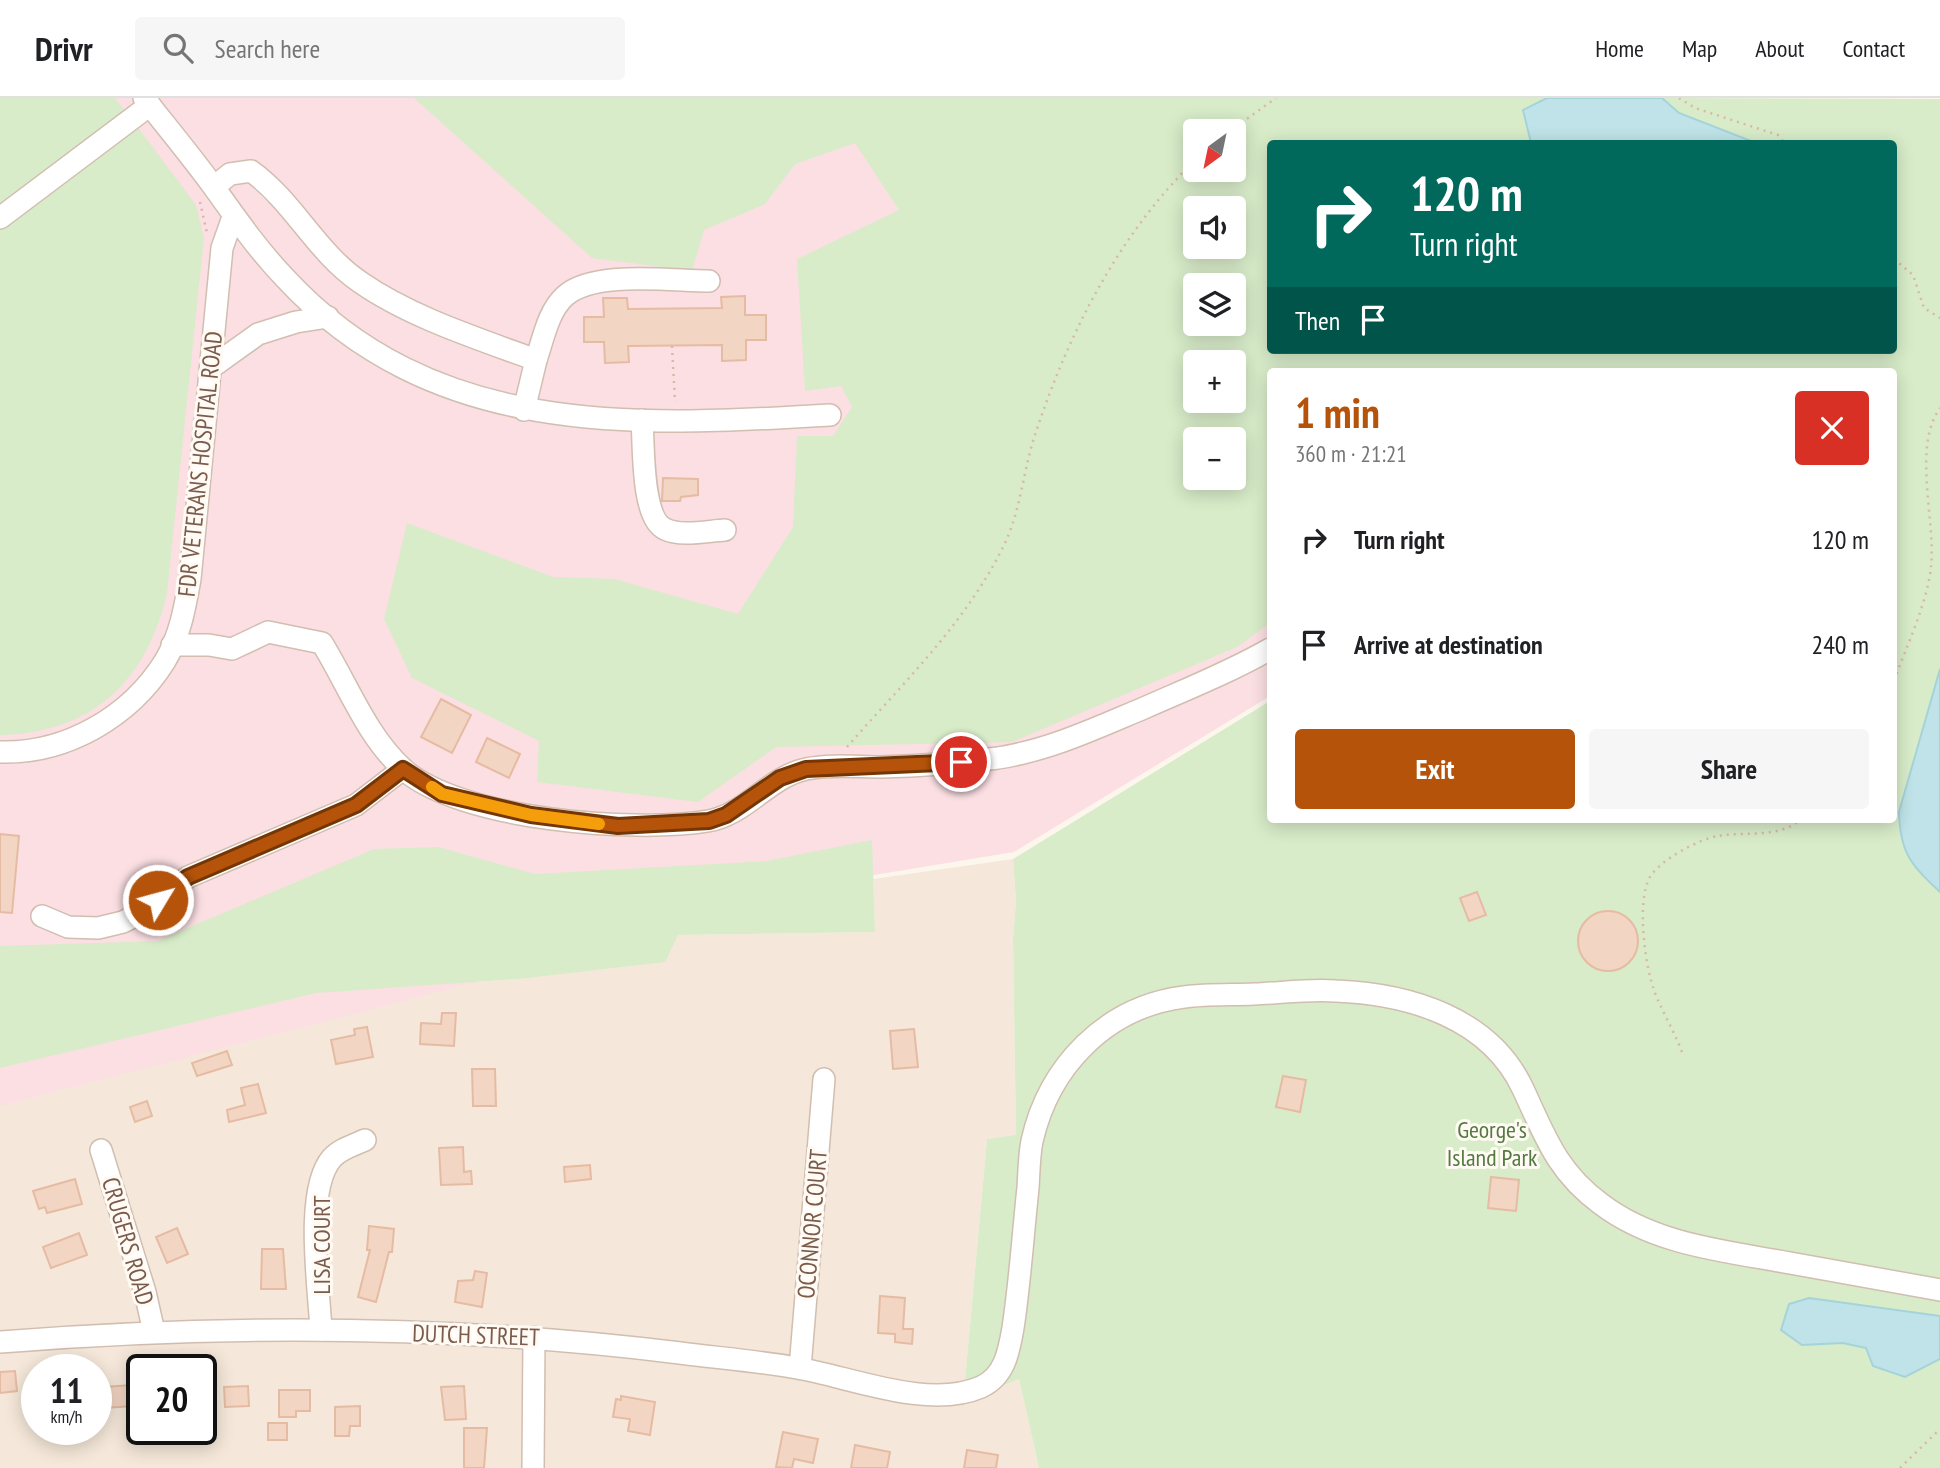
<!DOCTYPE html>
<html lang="en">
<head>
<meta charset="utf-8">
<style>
	body { margin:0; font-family:"PT Sans Narrow",sans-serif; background:#f6f6f6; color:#202124; height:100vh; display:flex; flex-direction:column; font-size:26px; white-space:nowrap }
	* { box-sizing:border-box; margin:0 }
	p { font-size:23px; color:#757577 }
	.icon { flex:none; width:38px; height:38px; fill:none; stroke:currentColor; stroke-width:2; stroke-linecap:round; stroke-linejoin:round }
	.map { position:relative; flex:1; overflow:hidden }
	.sheet { position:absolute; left:1267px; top:270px; width:630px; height:455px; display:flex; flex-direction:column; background:#fff; border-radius:7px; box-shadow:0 4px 18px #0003 }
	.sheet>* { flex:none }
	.top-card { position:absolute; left:1267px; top:42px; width:630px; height:214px; border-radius:7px; box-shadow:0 4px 18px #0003; background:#00695c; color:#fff; overflow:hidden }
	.needle { width:46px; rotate:213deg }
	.controls { position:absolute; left:1183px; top:21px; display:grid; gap:14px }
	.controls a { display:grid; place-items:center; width:63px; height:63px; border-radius:7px; background:#fff; box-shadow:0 4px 18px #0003; font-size:35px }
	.speed { position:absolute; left:21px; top:1256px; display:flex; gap:14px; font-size:35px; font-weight:700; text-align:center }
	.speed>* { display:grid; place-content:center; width:91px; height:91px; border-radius:50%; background:#fff; box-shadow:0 4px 18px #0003; line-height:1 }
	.speed small { font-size:18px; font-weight:400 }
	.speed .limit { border:4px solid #111; border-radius:10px; background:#fff; color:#111 }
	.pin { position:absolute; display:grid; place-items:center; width:60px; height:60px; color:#fff; margin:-30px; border:4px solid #fff; border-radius:50%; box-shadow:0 2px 7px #0007 }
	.me { position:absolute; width:77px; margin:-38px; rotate:53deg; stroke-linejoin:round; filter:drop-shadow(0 0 5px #0008) }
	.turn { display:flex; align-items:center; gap:24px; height:147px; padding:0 28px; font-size:32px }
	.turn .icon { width:91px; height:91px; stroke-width:2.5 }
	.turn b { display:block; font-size:49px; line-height:60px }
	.then { display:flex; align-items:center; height:66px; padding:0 28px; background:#0003; gap:14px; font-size:26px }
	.round { display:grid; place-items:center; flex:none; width:74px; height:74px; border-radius:7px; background:#f6f6f6 }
	.head { display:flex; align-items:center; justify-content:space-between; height:119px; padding:0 28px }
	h1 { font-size:42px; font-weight:700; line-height:52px; color:#b45309 }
	.action { display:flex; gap:14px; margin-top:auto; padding:14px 28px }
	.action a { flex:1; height:80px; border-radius:7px; background:#b45309; color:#fff; font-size:28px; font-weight:700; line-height:80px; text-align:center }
	.action a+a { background:#f6f6f6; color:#202124 }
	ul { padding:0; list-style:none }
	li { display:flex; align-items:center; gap:21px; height:105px; padding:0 28px }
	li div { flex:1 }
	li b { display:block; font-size:26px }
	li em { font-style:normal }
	header { display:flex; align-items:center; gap:42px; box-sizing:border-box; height:98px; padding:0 35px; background:#fff; border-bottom:2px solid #e0e0e0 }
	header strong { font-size:33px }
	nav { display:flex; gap:38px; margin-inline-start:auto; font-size:24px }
	.search { width:490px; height:63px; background:#f6f6f6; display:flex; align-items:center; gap:18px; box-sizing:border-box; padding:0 24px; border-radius:7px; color:#757577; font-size:26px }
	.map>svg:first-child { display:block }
</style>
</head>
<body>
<header>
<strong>Drivr</strong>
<div class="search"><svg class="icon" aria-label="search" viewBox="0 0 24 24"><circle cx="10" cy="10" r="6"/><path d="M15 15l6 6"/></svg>Search here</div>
<nav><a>Home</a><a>Map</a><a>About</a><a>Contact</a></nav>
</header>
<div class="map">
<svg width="1940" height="1370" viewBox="0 0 1940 1370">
	<rect width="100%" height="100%" fill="#fdf6ec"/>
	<path fill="#f5e8da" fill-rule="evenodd" d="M1013,761L1016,803L1013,841L1016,1038L987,1041L963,1304L1019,1281L1039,1370H0V970L316,895L518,881L678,837L875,834L873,781ZM37,1272H96V1332H37ZM142,1272H201V1332H142Z"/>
	<path fill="#fbdfe3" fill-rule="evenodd" d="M0,0H1320L1144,153L1195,264V303H1234L1270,353V598L1014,754L874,777L820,804L519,873L0,1008ZM1195,33H1234V72H1195ZM1195,341H1234V380H1195Z"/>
	<g fill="#d8ecc9" fill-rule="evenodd">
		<path d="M0,0H115L127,16L0,114Z"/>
		<path d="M414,0H1547L1523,12L1531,45L1270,46V252H1894V46L1756,45L1679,15L1662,0L1940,1V571L1899,714C1900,755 1913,766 1940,794V1370H1039L1019,1281L963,1304L987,1041L1016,1037L1013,841L1016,803L1013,761L1270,603V721H1894V273H1270V525L1237,549L1012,644L776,649L698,704L537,684L539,643L412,580L384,521L407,425L553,479L614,481L738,516L793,429L797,338H833L852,309L841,288L805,293L797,161L899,112L855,45L795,66L765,106L704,132L692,173L592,160ZM1195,33H1234V72H1195ZM1195,110H1234V149H1195ZM1195,187H1234V226H1195ZM1195,264H1234V303H1195ZM1195,341H1234V380H1195Z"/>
		<path d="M136,27L196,107L204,140L167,495C147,583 92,635 0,637V128Z"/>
		<path d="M872,742L875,834L678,837L665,864L518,881L316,895L0,970V848L157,843L374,751L438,749L535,776L767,763Z"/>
	</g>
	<g fill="#bfe3e8" stroke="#a5d3da" stroke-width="2">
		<path d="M1547,0H1662L1679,15L1756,45H1531L1523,12Z"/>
		<path d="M1940,571V794C1911,767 1900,755 1899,714Z"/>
		<path d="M1809,1200L1940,1218V1261L1905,1279L1873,1268L1866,1250L1843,1245L1802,1247L1781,1232L1789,1206Z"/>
	</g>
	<g fill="#f3d5c3" stroke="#e6bba3" stroke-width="2">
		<path d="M745,198V217H766V242H746V262L722,263V247L628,248L629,264L605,265L604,244H584V219H604L603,200H627L628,211L722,210L721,199Z"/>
		<path d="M663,380L698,381V397L681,399L680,403H662Z"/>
		<path d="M441,601L471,617L452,655L421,639Z"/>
		<path d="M487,640L520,656L509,680L476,664Z"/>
		<path d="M0,736L19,738L12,815L0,814Z"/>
		<path d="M1477,794L1486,817L1469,823L1460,800Z"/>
		<circle cx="1608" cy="843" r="30"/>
		<path d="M442,915H456L454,948L420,946L421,925L441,926Z"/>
		<path d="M367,929L373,959L336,966L331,942L355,937L354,931Z"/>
		<path d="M914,931L918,969L893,971L890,933Z"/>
		<path d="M227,953L232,967L197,978L192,965Z"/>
		<path d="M472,971H495L496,1008H473Z"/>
		<path d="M1283,978L1306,982L1300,1014L1276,1009Z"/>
		<path d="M258,986L266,1015L229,1024L227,1012L245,1007L241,990Z"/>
		<path d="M147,1003L152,1018L135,1024L130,1009Z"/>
		<path d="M463,1049L464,1074L471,1073L472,1086L441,1087L439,1050Z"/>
		<path d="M590,1067L591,1081L565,1084L564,1069Z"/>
		<path d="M1491,1079L1519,1082L1516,1113L1488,1110Z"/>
		<path d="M75,1081L82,1106L47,1115L45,1109L39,1111L33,1093Z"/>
		<path d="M369,1128L394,1131L392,1154H389L376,1204L358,1199L370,1152H367Z"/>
		<path d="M177,1130L188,1156L167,1165L156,1139Z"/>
		<path d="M79,1135L87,1157L51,1170L43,1149Z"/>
		<path d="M262,1151H283L286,1191H261Z"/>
		<path d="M475,1173L487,1175L482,1209L455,1204L458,1183L473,1182Z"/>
		<path d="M880,1198L905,1200L903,1231H913L912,1246L895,1244V1236L878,1235Z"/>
		<path d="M15,1273L17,1293L0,1295V1274Z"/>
		<path d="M133,1287L135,1308L103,1310L102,1289Z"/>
		<path d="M248,1288L249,1308L225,1309L224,1289Z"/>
		<path d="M464,1288L466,1321L445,1322L441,1289Z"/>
		<path d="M279,1292H310V1313H296V1319H279Z"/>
		<path d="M621,1298L655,1304L650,1337L628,1333L630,1321L613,1319L616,1301L621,1302Z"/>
		<path d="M360,1308V1328H350L349,1338H335V1309Z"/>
		<rect x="268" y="1325" width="19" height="17"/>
		<path d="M464,1330H487L484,1370H464Z"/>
		<path d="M783,1334L818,1341L813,1365L794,1361L792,1370L776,1369Z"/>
		<path d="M855,1347L890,1354L887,1370H851Z"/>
		<path d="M967,1352L998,1357L996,1370H964Z"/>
	</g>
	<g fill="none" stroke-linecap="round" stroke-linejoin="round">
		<g stroke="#d1beb0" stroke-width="24">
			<g id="minor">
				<path d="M144,0C167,29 191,58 213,88C236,120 258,152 285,180C432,339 632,329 830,317"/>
				<path d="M214,89L230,76L251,73C293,103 316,154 360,184C410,219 479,241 536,262L524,312"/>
				<path d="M0,120L150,7"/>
				<path d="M536,262C543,242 548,213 565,198C594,172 671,183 709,183"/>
				<path d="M212,269L258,236L296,224L328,219"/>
				<path d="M642,322C644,347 641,420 665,431C681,439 707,433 725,432"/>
				<path d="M172,547H209L232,551L268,534L322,545C348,587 366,637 403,671C460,722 634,735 708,723C745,717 769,679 806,671C830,666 857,669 881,669C920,668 959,665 998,660C1050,652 1096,630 1144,610C1187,591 1230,574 1270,551"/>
				<path d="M0,654C66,656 130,619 165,563C180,538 185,509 190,481L222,150L233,119"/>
				<path d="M42,818L68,829L98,830L123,824L146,812L188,779L356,707L403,671"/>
				<path d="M101,1052L145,1194L154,1234"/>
				<path d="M321,1232C319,1190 304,1092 332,1060C340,1051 354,1047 365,1042"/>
				<path d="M0,1244C226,1226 455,1227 680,1255C719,1260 758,1263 797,1270C851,1279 928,1312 981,1289C1005,1278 1009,1253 1013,1230C1020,1184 1023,1136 1028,1090C1029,1075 1029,1058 1032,1043C1049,968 1106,909 1184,899C1207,896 1231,897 1254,896C1281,895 1309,891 1336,893C1410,896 1490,920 1523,991C1545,1038 1557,1074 1601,1106C1655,1147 1725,1153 1790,1165C1840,1174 1890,1183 1940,1192"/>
				<path d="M800,1270L824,981"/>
				<path d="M533,1370L534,1239"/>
			</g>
		</g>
		<g stroke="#d9b8a5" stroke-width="2.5" stroke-dasharray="2 5" stroke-linecap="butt">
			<path d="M1679,0L1695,10L1778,37L1785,46"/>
			<path d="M1230,33L1276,0"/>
			<path d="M200,104L207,135"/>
			<path d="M1894,161L1913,177L1924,210L1940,220"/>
			<path d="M672,248L675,304"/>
			<path d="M1894,582C1906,551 1928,502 1931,469C1936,422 1912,349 1940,310"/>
			<path d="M847,649C903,585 967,524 1005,445C1020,413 1023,377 1033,343C1067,238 1116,140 1195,62"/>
			<path d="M1682,954C1674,933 1663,915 1655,895C1645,869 1636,803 1650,779C1660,762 1699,741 1718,738C1745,733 1779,741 1801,721"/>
			<path d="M1900,1370L1940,1331"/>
		</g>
		<use href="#minor" stroke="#fff" stroke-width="21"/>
	</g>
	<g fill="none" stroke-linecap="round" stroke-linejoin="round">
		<g stroke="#753606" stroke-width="18">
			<path id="route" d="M158,802L188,779L356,707L403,671L442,696L531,717L618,728L709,723L726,717L780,680L806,671L961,664"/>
		</g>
		<use href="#route" stroke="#b45309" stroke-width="12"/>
		<path stroke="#f59e0b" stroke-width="12" d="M432,689L442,696L531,717L599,726"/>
	</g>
	<g text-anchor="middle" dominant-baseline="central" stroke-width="6" stroke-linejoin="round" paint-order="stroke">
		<g font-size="24" fill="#7a5c4d" stroke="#fffaf3">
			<text transform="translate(200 366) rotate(-84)">FDR VETERANS HOSPITAL ROAD</text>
			<text transform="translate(812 1126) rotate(-85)">OCONNOR COURT</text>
			<text transform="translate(128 1143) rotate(74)">CRUGERS ROAD</text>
			<text transform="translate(321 1147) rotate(-90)">LISA COURT</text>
			<text transform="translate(476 1237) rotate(2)">DUTCH STREET</text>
		</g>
		<g font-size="24" fill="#537a41" stroke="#fffaf3">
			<text x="1492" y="1031">George's<tspan x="1492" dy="28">Island Park</tspan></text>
		</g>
	</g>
</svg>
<div class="controls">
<a><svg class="needle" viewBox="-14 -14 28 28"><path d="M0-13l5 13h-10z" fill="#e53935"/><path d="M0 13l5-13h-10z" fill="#757577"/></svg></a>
<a><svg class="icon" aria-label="sound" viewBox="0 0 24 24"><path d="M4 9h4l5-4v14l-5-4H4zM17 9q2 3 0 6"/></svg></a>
<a><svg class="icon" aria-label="layers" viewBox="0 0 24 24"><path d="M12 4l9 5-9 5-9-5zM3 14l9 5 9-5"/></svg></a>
<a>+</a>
<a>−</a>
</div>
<div class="speed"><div>11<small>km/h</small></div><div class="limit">20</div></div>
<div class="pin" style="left:961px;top:664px;background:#d93025"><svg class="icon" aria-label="arrive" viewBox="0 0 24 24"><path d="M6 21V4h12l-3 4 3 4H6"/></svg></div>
<svg class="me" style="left:158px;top:802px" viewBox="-20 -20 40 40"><circle r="17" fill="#b45309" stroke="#fff" stroke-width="3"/><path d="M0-11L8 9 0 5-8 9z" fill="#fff"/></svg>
<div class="top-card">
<div class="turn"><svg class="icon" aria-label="right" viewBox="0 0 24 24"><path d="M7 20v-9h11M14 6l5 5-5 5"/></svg><div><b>120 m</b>Turn right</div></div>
<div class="then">Then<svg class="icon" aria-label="arrive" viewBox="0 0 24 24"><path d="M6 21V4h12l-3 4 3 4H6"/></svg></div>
</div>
<section class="sheet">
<div class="head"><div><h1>1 min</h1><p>360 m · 21:21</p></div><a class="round" style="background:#d93025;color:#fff"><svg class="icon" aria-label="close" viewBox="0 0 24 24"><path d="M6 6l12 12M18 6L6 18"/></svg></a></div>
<ul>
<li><svg class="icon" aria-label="right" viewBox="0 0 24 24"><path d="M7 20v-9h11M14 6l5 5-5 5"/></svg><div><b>Turn right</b></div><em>120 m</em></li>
<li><svg class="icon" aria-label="arrive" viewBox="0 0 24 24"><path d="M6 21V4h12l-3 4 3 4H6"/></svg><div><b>Arrive at destination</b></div><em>240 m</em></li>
</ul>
<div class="action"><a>Exit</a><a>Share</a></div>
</section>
</div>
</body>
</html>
